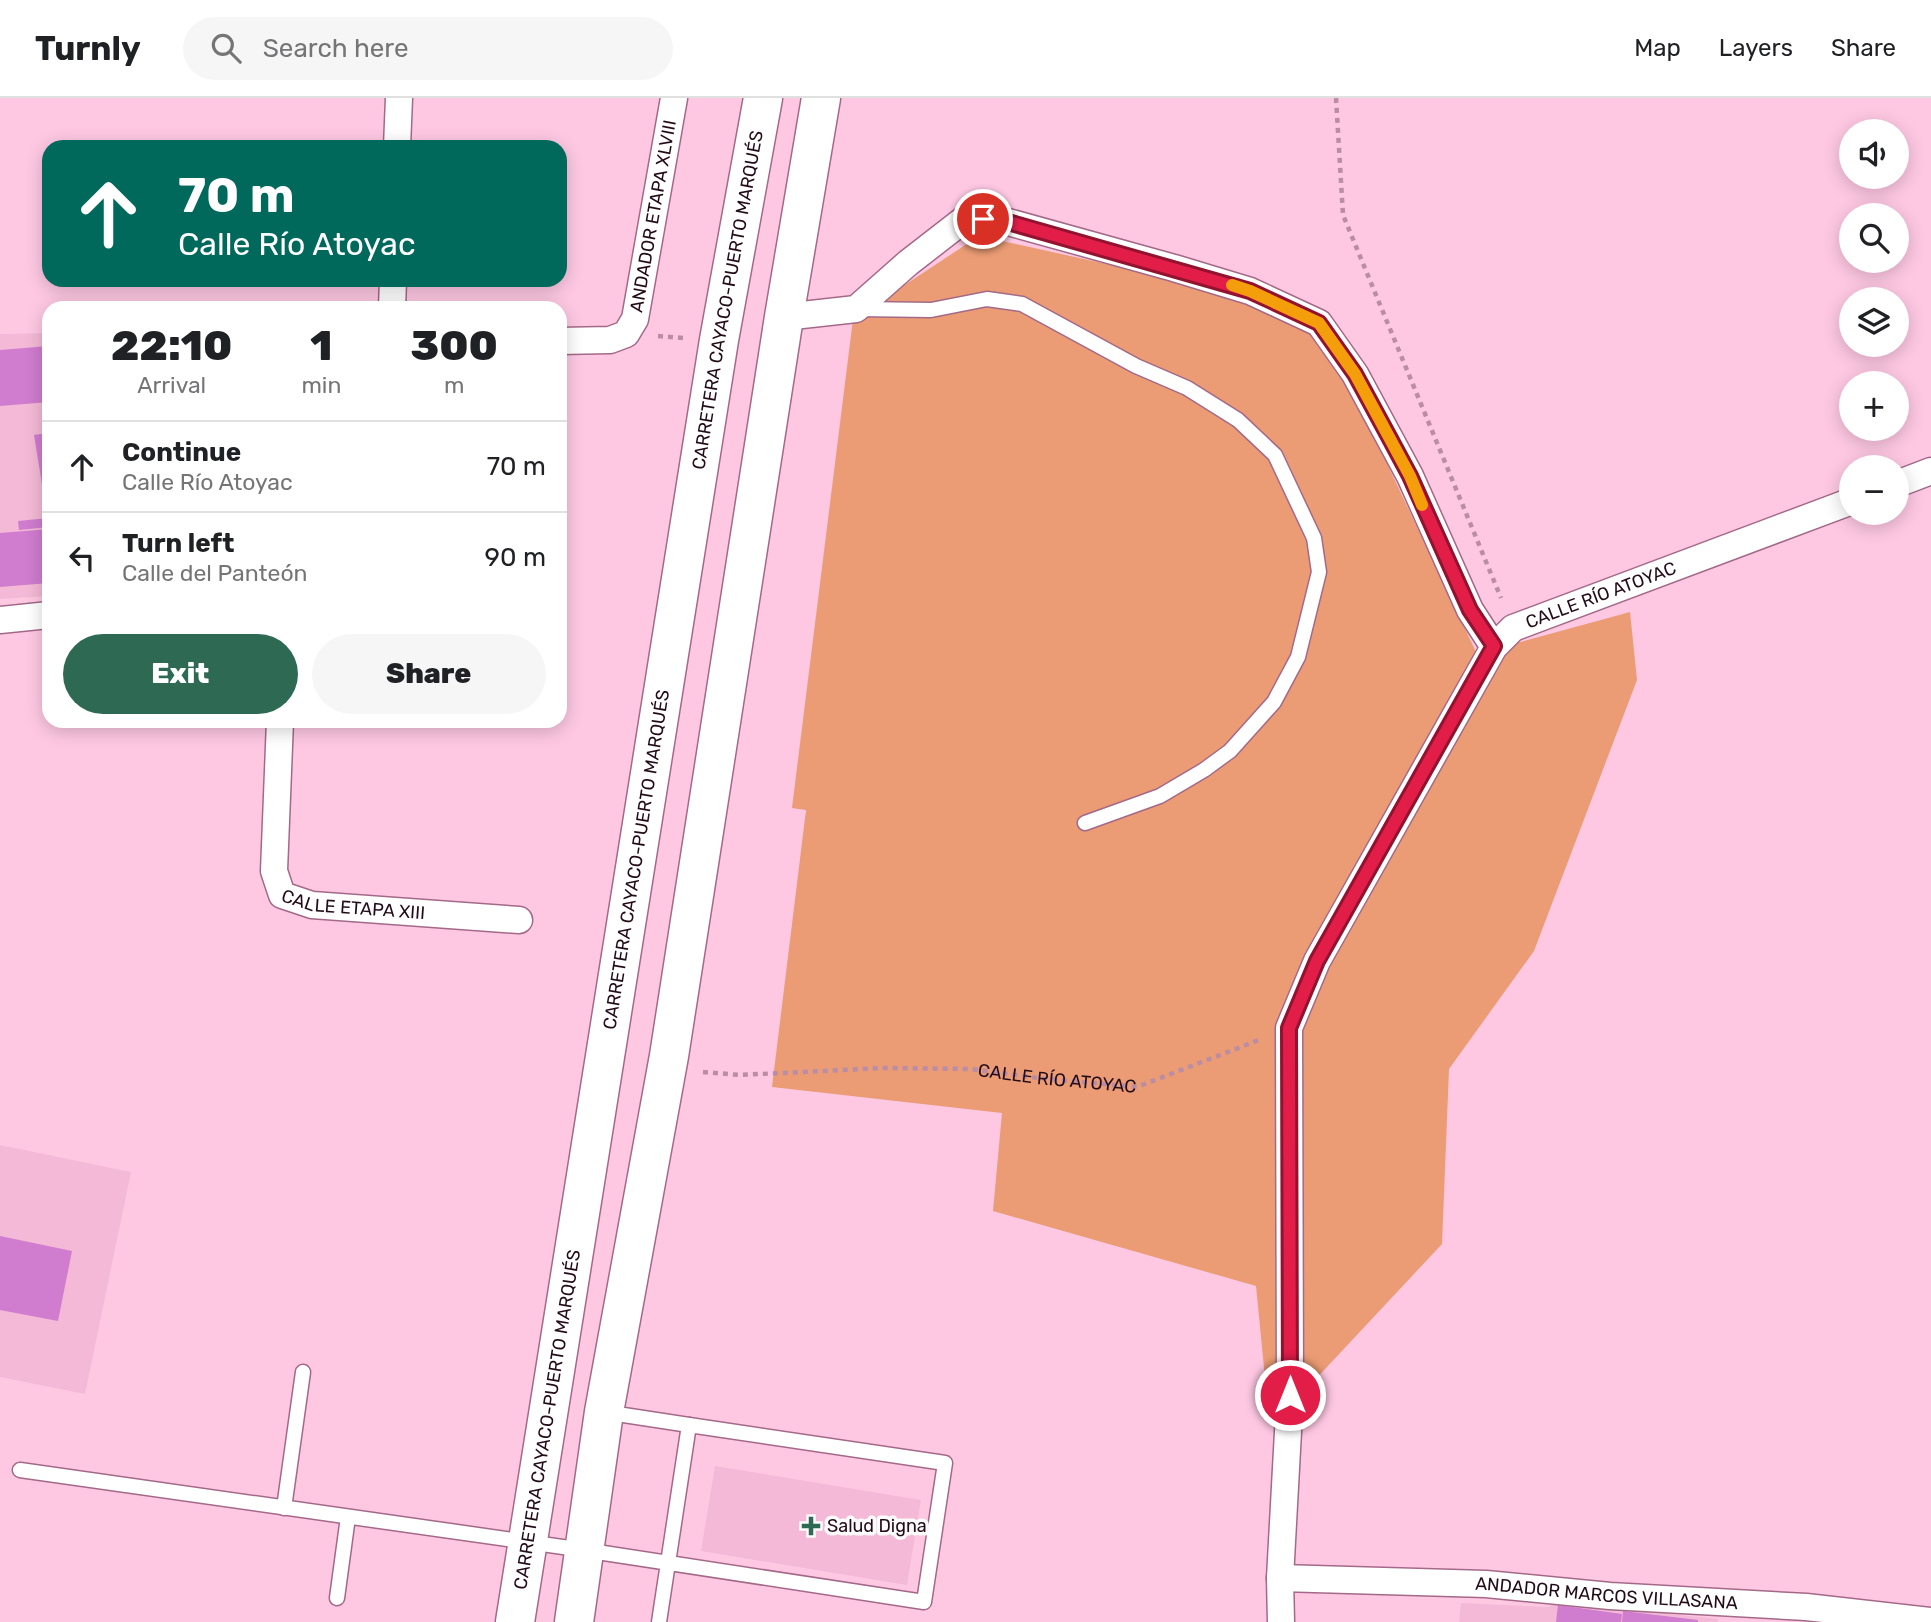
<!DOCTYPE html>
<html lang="en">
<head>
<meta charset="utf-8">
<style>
	body { margin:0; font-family:Rubik,sans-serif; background:#f6f6f6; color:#202124; height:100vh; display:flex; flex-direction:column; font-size:26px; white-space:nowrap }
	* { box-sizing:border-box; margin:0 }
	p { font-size:23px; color:#757577 }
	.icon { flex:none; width:38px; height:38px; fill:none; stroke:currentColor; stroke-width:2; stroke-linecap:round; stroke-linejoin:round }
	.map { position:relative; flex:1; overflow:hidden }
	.drawer { position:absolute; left:42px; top:203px; width:525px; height:427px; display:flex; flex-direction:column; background:#fff; border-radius:21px; box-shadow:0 4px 18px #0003 }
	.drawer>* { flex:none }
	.hud { position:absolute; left:42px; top:42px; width:525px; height:147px; border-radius:21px; box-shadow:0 4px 18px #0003; background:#00695c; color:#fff; overflow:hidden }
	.fabs { position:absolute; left:1839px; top:21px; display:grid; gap:14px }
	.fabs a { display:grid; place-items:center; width:70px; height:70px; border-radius:50%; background:#fff; box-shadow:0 4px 18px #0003; font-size:35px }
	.pin { position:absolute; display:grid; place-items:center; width:60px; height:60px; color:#fff; margin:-30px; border:4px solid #fff; border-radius:50%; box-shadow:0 2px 7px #0007 }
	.me { position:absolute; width:77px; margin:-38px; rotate:0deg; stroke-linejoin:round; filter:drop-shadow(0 0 5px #0008) }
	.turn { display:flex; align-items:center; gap:24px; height:147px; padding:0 21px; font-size:32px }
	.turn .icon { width:91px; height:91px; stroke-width:2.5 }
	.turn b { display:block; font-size:49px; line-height:60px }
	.eta { display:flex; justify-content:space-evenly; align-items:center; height:119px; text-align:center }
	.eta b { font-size:42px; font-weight:800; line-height:49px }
	.action { display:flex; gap:14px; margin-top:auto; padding:14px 21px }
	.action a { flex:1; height:80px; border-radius:42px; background:#2e6954; color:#fff; font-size:28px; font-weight:800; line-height:80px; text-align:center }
	.action a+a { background:#f6f6f6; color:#202124 }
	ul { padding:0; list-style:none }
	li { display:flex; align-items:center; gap:21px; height:91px; padding:0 21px; border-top:2px solid #e0e0e0 }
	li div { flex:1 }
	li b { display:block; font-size:26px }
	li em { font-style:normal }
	header { display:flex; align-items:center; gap:42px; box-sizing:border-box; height:98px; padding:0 35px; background:#fff; border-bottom:2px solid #e0e0e0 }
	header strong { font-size:33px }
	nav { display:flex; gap:38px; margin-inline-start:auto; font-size:24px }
	.search { width:490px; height:63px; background:#f6f6f6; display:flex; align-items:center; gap:18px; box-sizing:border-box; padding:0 24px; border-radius:38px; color:#757577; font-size:26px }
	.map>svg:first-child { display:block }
</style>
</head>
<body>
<header>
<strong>Turnly</strong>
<div class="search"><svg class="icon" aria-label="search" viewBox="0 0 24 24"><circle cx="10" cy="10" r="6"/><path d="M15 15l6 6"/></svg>Search here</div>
<nav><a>Map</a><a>Layers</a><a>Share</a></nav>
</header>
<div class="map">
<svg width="1931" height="1524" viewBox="0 0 1931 1524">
	<rect width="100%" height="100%" fill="#fec8e3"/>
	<g fill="#f4b9d6">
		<path d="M49,235V498L0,501V236Z"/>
		<path d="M0,1047L131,1074L85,1296L0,1279Z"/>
		<path d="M715,1368L921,1402L907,1487L701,1453Z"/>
		<path d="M1558,1504L1718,1521V1524H1459L1461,1505L1548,1509Z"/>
	</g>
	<path fill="#eb9c74" d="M979,138L1221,191L1310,229L1357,302L1477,556L1630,514L1637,582L1534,853L1449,971L1442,1146L1312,1285L1265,1280L1256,1188L993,1113L1002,1015L772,989L806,712L792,710L853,221Z"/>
	<g fill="#d07ccf">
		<path d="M49,248V304L0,308V252Z"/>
		<path d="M49,335V404L45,405L34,337Z"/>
		<path d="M49,420V429L19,432L18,423Z"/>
		<path d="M49,431V485L0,489V435Z"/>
		<path d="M0,1138L72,1153L58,1223L0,1212Z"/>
		<path d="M1558,1507L1622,1516L1621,1524H1556Z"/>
		<path d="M1623,1513L1698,1522V1524H1622Z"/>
	</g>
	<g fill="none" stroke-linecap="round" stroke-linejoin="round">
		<g stroke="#a46988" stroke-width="17">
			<g id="service">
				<path d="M858,211L931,212L987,201L1022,206L1136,268L1187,290L1238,322L1275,357L1314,440L1319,474L1298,559L1274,604L1230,653L1204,672L1160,698L1085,725"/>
				<path d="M604,1314L689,1327"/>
				<path d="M20,1372L584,1452L924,1504L945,1365L689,1327L659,1524"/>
				<path d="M284,1410L303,1274"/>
				<path d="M337,1500L348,1419"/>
			</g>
		</g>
		<g stroke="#a46988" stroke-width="29">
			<g id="minor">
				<path d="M397,49L399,0"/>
				<path d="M392,210L393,182"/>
				<path d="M784,219L856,211L908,165L966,120L1001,122L1174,170L1250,193L1319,225L1355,276L1410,378L1470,512L1494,549"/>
				<path id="s2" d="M560,243L610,242L626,236L635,221L674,0"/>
				<path d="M1897,386L1931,373"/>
				<path d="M0,522L49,517"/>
				<path id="s3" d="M280,623L274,773L282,797L312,807L519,822"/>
				<path id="s4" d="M1280,1480L1486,1486L1610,1498L1806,1509L1931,1523"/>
				<path id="s5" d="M1281,1524L1280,1480L1290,1297L1289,930L1317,863L1494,549L1513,530L1852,403"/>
			</g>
		</g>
		<g stroke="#a46988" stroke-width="41">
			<g id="primary">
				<path id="s6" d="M515,1524L719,242L763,0"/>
				<path d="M574,1524L604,1314L669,958L784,219L821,0"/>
			</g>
		</g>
		<g stroke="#ba8da4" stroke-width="4.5" stroke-dasharray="5 5" stroke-linecap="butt">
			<path d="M1336,0L1343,117L1501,500"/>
			<path d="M658,238L684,240"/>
			<path id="s1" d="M703,974L740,977L882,970L970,971L1038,980L1137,989L1259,942"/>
		</g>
		<use href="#service" stroke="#fff" stroke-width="14"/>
		<use href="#minor" stroke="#fff" stroke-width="26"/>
		<use href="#primary" stroke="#fff" stroke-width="38"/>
	</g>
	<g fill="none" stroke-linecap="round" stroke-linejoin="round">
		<g stroke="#92132f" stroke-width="18">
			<path id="route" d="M983,121L1001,122L1250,193L1319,225L1355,276L1388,337L1410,378L1470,512L1494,548L1317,863L1289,930L1290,1297"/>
		</g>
		<use href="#route" stroke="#e11d48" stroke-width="12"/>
		<path stroke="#f59e0b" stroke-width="12" d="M1232,187L1250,193L1319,225L1355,276L1410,378L1422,407"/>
	</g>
	<path fill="#2e6954" stroke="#fbfbfb" stroke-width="2.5" d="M807.5 1417.5h7v7h7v7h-7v7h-7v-7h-7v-7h7z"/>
	<g text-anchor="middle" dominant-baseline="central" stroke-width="7" stroke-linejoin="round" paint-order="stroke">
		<g font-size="18" fill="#230c19" stroke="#fbfbfb">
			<text stroke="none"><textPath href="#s2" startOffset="189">ANDADOR ETAPA XLVIII</textPath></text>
			<text stroke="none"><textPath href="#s6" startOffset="1339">CARRETERA CAYACO-PUERTO MARQUÉS</textPath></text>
			<text stroke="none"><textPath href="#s5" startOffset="1148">CALLE RÍO ATOYAC</textPath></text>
			<text stroke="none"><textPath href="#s6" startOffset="772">CARRETERA CAYACO-PUERTO MARQUÉS</textPath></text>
			<text stroke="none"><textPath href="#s3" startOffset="248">CALLE ETAPA XIII</textPath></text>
			<text stroke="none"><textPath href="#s1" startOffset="355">CALLE RÍO ATOYAC</textPath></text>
			<text stroke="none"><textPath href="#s6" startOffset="205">CARRETERA CAYACO-PUERTO MARQUÉS</textPath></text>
			<text stroke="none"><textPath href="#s4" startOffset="327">ANDADOR MARCOS VILLASANA</textPath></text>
		</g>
		<g font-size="18" fill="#230c19" stroke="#fbfbfb" text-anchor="start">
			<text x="827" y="1428">Salud Digna</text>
		</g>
	</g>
</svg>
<div class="fabs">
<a><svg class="icon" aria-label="sound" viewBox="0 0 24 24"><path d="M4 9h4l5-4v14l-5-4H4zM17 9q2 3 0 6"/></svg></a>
<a><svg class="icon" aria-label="search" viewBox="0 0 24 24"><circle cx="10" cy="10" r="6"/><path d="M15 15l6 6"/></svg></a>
<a><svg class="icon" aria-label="layers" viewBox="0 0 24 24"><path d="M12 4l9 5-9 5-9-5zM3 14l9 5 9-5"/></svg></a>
<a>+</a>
<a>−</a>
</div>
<div class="pin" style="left:983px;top:121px;background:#d93025"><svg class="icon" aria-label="arrive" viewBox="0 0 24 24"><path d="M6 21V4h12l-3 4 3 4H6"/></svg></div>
<svg class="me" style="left:1290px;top:1297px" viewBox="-20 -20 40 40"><circle r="17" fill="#e11d48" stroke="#fff" stroke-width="3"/><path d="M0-11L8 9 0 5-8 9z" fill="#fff"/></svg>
<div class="hud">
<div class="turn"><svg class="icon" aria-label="ahead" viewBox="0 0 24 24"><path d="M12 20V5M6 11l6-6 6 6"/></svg><div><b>70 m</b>Calle Río Atoyac</div></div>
</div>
<section class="drawer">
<div class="eta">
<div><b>22:10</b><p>Arrival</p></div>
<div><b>1</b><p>min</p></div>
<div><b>300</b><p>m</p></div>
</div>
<ul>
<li><svg class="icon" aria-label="ahead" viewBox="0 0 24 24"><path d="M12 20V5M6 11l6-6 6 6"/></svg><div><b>Continue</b><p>Calle Río Atoyac</p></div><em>70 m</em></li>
<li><svg class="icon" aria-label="left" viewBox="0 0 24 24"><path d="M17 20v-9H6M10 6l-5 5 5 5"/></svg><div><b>Turn left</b><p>Calle del Panteón</p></div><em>90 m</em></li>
</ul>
<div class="action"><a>Exit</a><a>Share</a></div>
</section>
</div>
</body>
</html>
